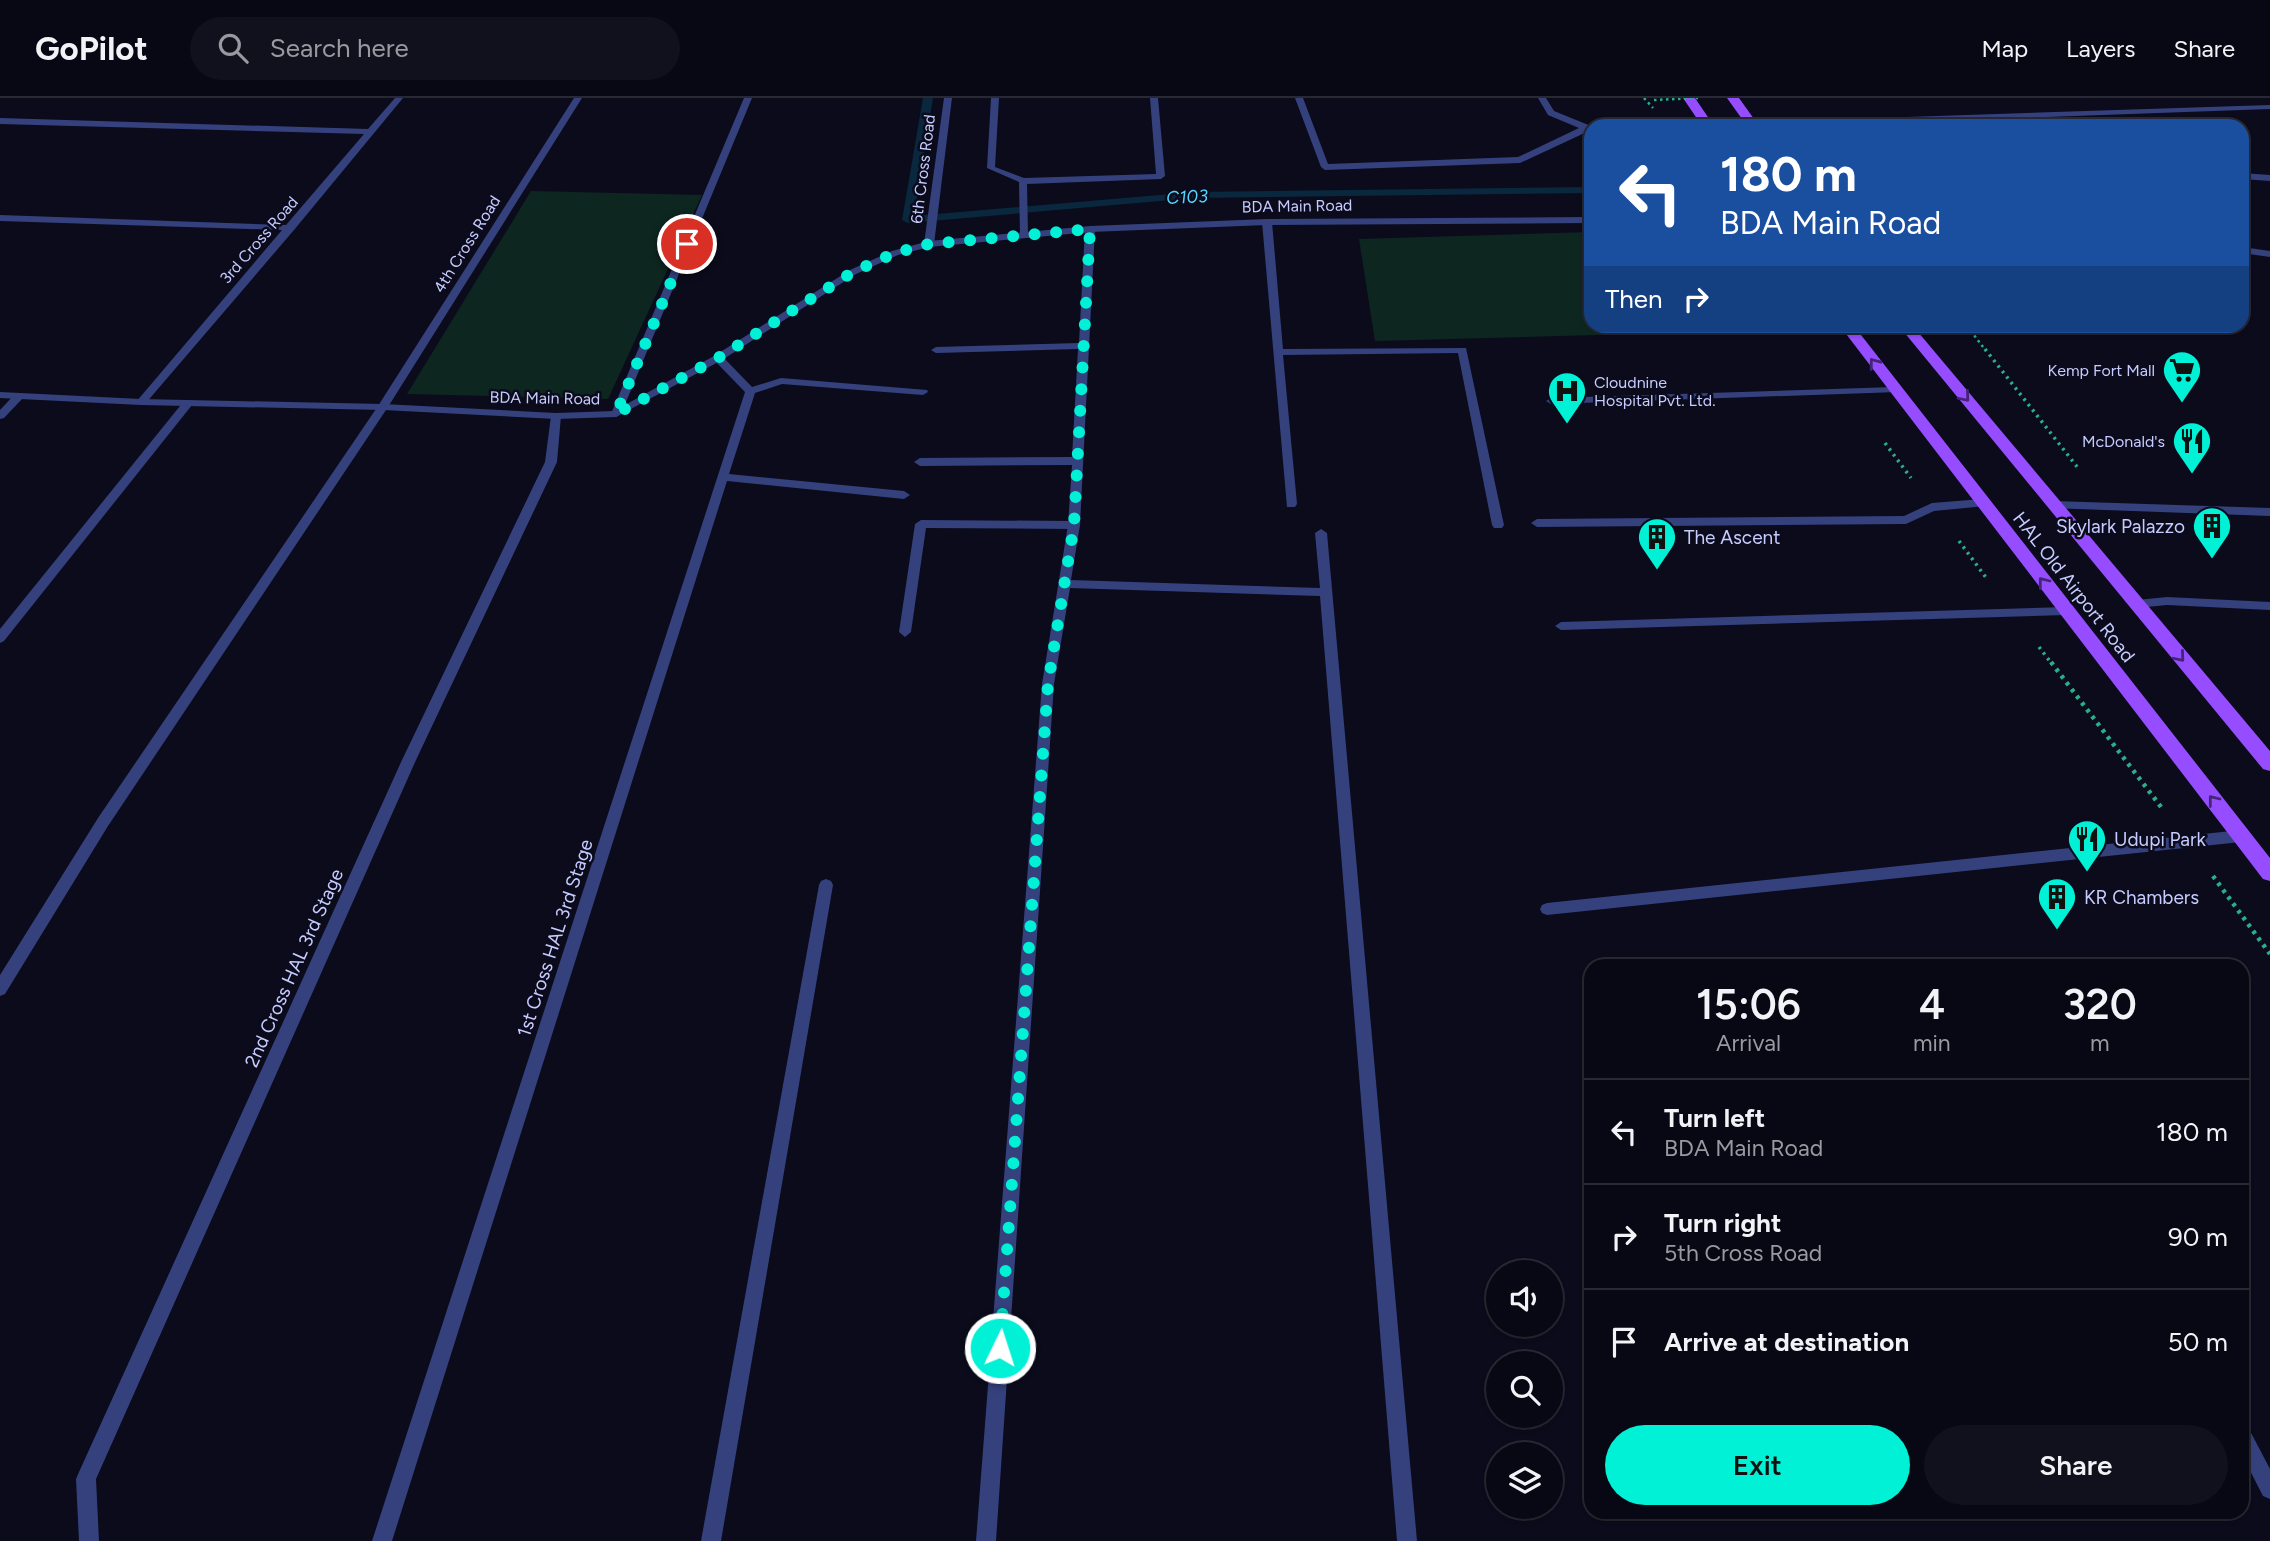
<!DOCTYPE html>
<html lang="en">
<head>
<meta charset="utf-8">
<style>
	body { margin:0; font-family:Figtree,sans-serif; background:#11111e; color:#f1f3f6; height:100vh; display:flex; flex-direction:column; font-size:26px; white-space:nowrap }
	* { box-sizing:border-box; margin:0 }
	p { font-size:23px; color:#989aa0 }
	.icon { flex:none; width:38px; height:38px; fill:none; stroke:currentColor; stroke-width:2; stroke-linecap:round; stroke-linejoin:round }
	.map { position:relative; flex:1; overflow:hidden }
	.side { position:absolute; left:1584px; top:861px; width:665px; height:560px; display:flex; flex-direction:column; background:#080815; border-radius:21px; box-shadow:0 2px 5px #0004,0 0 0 2px #292934 }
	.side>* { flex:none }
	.guide { position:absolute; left:1584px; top:21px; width:665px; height:214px; border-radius:21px; box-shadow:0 2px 5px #0004,0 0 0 2px #292934; background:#1a4fa0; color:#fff; overflow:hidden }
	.buttons { position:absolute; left:1486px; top:1162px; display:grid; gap:14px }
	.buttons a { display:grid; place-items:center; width:77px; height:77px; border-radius:50%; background:#080815; box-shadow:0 2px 5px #0004,0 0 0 2px #292934; font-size:35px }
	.pin { position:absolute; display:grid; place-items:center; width:60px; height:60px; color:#fff; margin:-30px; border:4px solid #fff; border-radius:50%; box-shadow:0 2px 7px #0007 }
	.me { position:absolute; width:77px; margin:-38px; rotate:4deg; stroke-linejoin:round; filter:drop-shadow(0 0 5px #0008) }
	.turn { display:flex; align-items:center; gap:24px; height:147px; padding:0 21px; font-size:32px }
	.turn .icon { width:91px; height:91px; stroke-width:2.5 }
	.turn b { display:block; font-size:49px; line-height:60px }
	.then { display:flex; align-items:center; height:66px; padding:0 21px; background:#0003; gap:14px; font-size:26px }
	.eta { display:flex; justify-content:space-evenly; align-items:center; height:119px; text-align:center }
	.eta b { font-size:42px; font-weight:600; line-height:49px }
	.action { display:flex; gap:14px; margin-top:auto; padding:14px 21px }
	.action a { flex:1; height:80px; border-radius:42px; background:#00f1d5; color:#111; font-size:28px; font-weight:600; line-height:80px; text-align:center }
	.action a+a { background:#11111e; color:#f1f3f6 }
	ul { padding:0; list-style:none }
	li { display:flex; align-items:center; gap:21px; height:105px; padding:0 21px; border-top:2px solid #292934 }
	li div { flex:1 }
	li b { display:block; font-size:26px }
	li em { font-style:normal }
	header { display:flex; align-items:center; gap:42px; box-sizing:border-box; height:98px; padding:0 35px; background:#080815; border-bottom:2px solid #292934 }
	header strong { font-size:33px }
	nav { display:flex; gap:38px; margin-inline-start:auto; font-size:24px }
	.search { width:490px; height:63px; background:#11111e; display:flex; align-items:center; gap:18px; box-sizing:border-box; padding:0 24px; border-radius:38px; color:#989aa0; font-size:26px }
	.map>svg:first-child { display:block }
</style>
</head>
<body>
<header>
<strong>GoPilot</strong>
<div class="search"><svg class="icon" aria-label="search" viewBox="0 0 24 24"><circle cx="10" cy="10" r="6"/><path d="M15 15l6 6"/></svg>Search here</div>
<nav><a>Map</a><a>Layers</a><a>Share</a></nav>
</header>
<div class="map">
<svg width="2270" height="1443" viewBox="0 0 2270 1443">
	<rect width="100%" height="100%" fill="#0b0b1c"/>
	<g fill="#0e2620">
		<path d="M531,93L702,97L608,301L407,296Z"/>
		<path d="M1591,134V228H1781L1784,232L1375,243L1359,141Z"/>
	</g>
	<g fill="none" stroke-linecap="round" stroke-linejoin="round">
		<path fill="#09283d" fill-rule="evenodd" d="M923,0H933L914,118L1195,94L1591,89V95L1195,100L908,125L902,122Z"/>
		<g stroke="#29b08a" stroke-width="2.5" stroke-dasharray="2.5 3.5" stroke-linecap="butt">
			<path d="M1644,0L1653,10"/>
			<path d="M1967,228L1986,253"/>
		</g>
		<g stroke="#29b08a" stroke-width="3.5" stroke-dasharray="2.5 4.5" stroke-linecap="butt">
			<path d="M1985,251L2078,370"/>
			<path d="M1885,345L1911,380"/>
			<path d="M1959,443L1987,481"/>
			<path d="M2039,549L2052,566"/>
		</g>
		<g stroke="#29b08a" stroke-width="4.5" stroke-dasharray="3.5 5" stroke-linecap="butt">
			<path d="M2051,564L2161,709"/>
			<path d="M2213,778L2270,856"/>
		</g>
		<g fill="#34417d" fill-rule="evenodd">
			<path d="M991,0H999L995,69L1024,80L1156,76L1150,0H1158L1165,78L1161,81L1027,86L1028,136L1020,138L1019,84L987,70Z"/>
			<path d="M1894,289L1898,290V294L1551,306L1546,303L1551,300Z"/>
			<path d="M1982,401L1988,405L1986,408L1934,413L1906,426L1537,429L1531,425L1537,421L1904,418L1932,405Z"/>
			<path d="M2054,403L2270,410V418L2050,410V404Z"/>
			<path d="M921,422L1074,423L1080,427L1074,431L926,430L911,534L905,539L899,534L915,426Z"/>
			<path d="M2066,509L2072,513L2066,517L1561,532L1555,528L1561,524Z"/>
		</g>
		<g fill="#34417d" fill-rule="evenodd">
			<path d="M395,0H403L294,132L145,306H137L136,304L282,132L0,123V117L286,127L364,36L0,26V20L368,31Z"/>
			<path d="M574,0H582L388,309L108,728L5,896L0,898V877L98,720L378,308Z"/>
			<path d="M744,0H752L621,316L616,319L612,318L611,316Z"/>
			<path d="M944,0H952L934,146L929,149L924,146Z"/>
			<path d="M1295,0H1303L1328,66L1518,59L1579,30L1548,17L1538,0H1546L1554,13L1591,28V32L1520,65L1325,72L1321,69Z"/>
			<path d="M2270,7V11L1797,28L1749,27L1753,24Z"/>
			<path d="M2242,75L2270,77V83L2242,81Z"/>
			<path d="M1267,121L1272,124L1283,251L1466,250L1504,427L1502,430H1494L1492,427L1458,255L1283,257L1297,406L1295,409H1287L1262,124Z"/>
			<path d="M1090,128L1095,131L1080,427L1071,482L1320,490L1315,435L1321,431L1327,435L1417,1443H1397L1320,498L1070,490L1054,586L996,1443H976L1042,586L1068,427L1072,367L920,368L914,364L920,360L1072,359L1078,251L936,255L931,252L936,249L1079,245L1085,131Z"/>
			<path d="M2242,149L2270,153V159L2242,155Z"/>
			<path d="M718,257L722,258L752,289L781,280L927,292L928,294L923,297L782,286L755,295L729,376L904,393L910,397L904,401L727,383L392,1443H372L745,294L714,262V258Z"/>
			<path d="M18,296L23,299L22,301L4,320L0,321V312L14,297Z"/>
			<path d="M188,302L192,303V307L4,543L0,545V531L184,303Z"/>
			<path d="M556,315L561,318L557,364L416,662L96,1381L99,1443H79L76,1381L79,1374L402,662L545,364L551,318Z"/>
			<path d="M2167,499L2270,504V512L2167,507L2137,510L2131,506L2137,502Z"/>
			<path d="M2241,732L2246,734L2248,738L2246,742L2241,744L1547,817L1542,815L1540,811L1542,807L1547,805Z"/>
			<path d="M826,781L831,783L833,787L721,1443H701L819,787L821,783Z"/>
			<path d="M2242,1329L2249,1331L2270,1371V1401L2263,1398L2242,1357Z"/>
		</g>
		<path fill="#34417d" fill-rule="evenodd" d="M1591,119V125L1267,127L1090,134L929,149L898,157L856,176L722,262L616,319L556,321L383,312L141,307L0,300V294L141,301L383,306L556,315L614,313L714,258L850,172L892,153L929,143L1090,128L1267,121Z"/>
		<g fill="#964dff" fill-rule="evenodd">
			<path d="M1683,0H1695L1714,28H1702Z"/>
			<path d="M1727,0H1739L1759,28H1747Z"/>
			<path d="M1840,228H1854L2270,760V783L2263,781Z"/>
			<path d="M1899,228H1913L2270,653V673L2263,671Z"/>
		</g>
		<path stroke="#29b08a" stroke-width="2.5" stroke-dasharray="2.5 3.5" stroke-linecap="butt" d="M1654,2L1698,0"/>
	</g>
	<defs><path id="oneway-chevron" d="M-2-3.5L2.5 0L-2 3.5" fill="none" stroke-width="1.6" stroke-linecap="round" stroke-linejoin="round" transform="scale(1.75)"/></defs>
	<g stroke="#432577">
		<use href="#oneway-chevron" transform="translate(1874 265) rotate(-127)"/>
		<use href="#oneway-chevron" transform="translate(1965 299) rotate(50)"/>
		<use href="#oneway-chevron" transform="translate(2043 484) rotate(-128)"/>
		<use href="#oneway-chevron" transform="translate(2180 559) rotate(50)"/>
		<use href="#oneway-chevron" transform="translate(2213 702) rotate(-128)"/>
	</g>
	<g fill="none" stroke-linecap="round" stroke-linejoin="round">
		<path stroke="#00f1d5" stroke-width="12" stroke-dasharray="0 21.6" d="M687,146L616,316L718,260L853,174L895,155L929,146L1090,131L1074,427L1048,586L1000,1250"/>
	</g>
	<defs>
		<g id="supermarket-pin" transform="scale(2.0125)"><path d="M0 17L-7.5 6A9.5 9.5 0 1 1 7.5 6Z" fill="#00f1d5" stroke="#0b0b1c"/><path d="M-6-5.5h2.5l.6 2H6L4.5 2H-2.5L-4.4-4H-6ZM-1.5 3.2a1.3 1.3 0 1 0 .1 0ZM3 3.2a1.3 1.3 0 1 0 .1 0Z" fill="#111"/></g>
		<g id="hospital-pin" transform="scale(2.0125)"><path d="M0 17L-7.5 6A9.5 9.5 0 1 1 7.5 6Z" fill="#00f1d5" stroke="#0b0b1c"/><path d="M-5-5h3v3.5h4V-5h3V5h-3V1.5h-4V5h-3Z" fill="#111"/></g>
		<g id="restaurant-pin" transform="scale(2.0125)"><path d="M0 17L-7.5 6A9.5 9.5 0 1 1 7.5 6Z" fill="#00f1d5" stroke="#0b0b1c"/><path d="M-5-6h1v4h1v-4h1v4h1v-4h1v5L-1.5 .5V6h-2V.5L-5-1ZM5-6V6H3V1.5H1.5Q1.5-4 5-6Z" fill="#111"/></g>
		<g id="building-pin" transform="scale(2.0125)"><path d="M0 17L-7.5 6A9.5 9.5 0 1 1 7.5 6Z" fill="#00f1d5" stroke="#0b0b1c"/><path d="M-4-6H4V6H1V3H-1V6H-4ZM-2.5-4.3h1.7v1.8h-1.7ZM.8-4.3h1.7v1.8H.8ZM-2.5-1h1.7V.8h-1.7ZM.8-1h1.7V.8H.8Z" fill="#111"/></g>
	</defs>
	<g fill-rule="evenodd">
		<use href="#supermarket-pin" x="2182" y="272"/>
		<use href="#hospital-pin" x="1567" y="293"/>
		<use href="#restaurant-pin" x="2192" y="343"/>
		<use href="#building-pin" x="2212" y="428"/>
		<use href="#building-pin" x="1657" y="439"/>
		<use href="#restaurant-pin" x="2087" y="741"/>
		<use href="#building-pin" x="2057" y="799"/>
	</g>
	<g text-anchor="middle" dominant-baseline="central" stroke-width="5" stroke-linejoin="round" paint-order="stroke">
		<g font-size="16" fill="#c6ccff" stroke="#0b0b1c">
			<text transform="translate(923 71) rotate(-83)">6th Cross Road</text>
			<text transform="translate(1297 108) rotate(-1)">BDA Main Road</text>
			<text transform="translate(259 142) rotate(-49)">3rd Cross Road</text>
			<text transform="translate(467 146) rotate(-58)">4th Cross Road</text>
			<text transform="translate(545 300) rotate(1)">BDA Main Road</text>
		</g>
		<g font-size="16" fill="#c6ccff" stroke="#0b0b1c" text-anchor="end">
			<text x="2155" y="272">Kemp Fort Mall</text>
			<text x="1594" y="284" text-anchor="start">Cloudnine<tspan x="1594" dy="18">Hospital Pvt. Ltd.</tspan></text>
			<text x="2165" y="343">McDonald's</text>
		</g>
		<g font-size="18" font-style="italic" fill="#54d5ff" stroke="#0b0b1c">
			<text transform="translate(1187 99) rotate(-3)">C103</text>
		</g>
		<g font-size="19" fill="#c6ccff" stroke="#0b0b1c" text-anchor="start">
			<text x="2185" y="428" text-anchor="end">Skylark Palazzo</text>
			<text x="1684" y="439">The Ascent</text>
			<text x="2114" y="741">Udupi Park</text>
			<text x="2084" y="799">KR Chambers</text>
		</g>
		<g font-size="19" fill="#c6ccff" stroke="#0b0b1c">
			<text transform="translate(2074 489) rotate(52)">HAL Old Airport Road</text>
			<text transform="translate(555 840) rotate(-72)">1st Cross HAL 3rd Stage</text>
			<text transform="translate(294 870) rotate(-66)">2nd Cross HAL 3rd Stage</text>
		</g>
	</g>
</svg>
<div class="buttons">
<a><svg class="icon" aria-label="sound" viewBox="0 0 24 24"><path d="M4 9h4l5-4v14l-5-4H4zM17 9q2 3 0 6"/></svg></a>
<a><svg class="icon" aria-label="search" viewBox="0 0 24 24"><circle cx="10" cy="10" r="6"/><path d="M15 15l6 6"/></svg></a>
<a><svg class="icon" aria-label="layers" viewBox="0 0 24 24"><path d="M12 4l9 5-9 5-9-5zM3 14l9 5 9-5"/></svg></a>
</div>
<div class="pin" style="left:687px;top:146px;background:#d93025"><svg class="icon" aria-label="arrive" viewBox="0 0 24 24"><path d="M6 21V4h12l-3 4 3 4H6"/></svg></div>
<svg class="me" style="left:1000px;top:1250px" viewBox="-20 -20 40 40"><circle r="17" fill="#00f1d5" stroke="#fff" stroke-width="3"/><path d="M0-11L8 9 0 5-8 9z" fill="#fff"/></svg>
<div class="guide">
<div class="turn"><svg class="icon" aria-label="left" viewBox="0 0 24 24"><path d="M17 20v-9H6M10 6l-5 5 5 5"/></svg><div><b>180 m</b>BDA Main Road</div></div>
<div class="then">Then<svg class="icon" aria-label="right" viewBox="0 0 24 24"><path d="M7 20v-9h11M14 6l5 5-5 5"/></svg></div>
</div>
<section class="side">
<div class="eta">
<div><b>15:06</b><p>Arrival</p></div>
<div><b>4</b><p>min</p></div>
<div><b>320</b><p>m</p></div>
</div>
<ul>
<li><svg class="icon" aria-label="left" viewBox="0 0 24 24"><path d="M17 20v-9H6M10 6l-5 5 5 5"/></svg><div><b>Turn left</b><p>BDA Main Road</p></div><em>180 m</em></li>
<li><svg class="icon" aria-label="right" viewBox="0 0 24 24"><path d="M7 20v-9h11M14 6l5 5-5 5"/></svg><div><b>Turn right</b><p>5th Cross Road</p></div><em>90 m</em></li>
<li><svg class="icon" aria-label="arrive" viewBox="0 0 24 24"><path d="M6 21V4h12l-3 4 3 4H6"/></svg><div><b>Arrive at destination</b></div><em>50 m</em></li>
</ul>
<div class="action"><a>Exit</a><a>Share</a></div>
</section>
</div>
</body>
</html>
